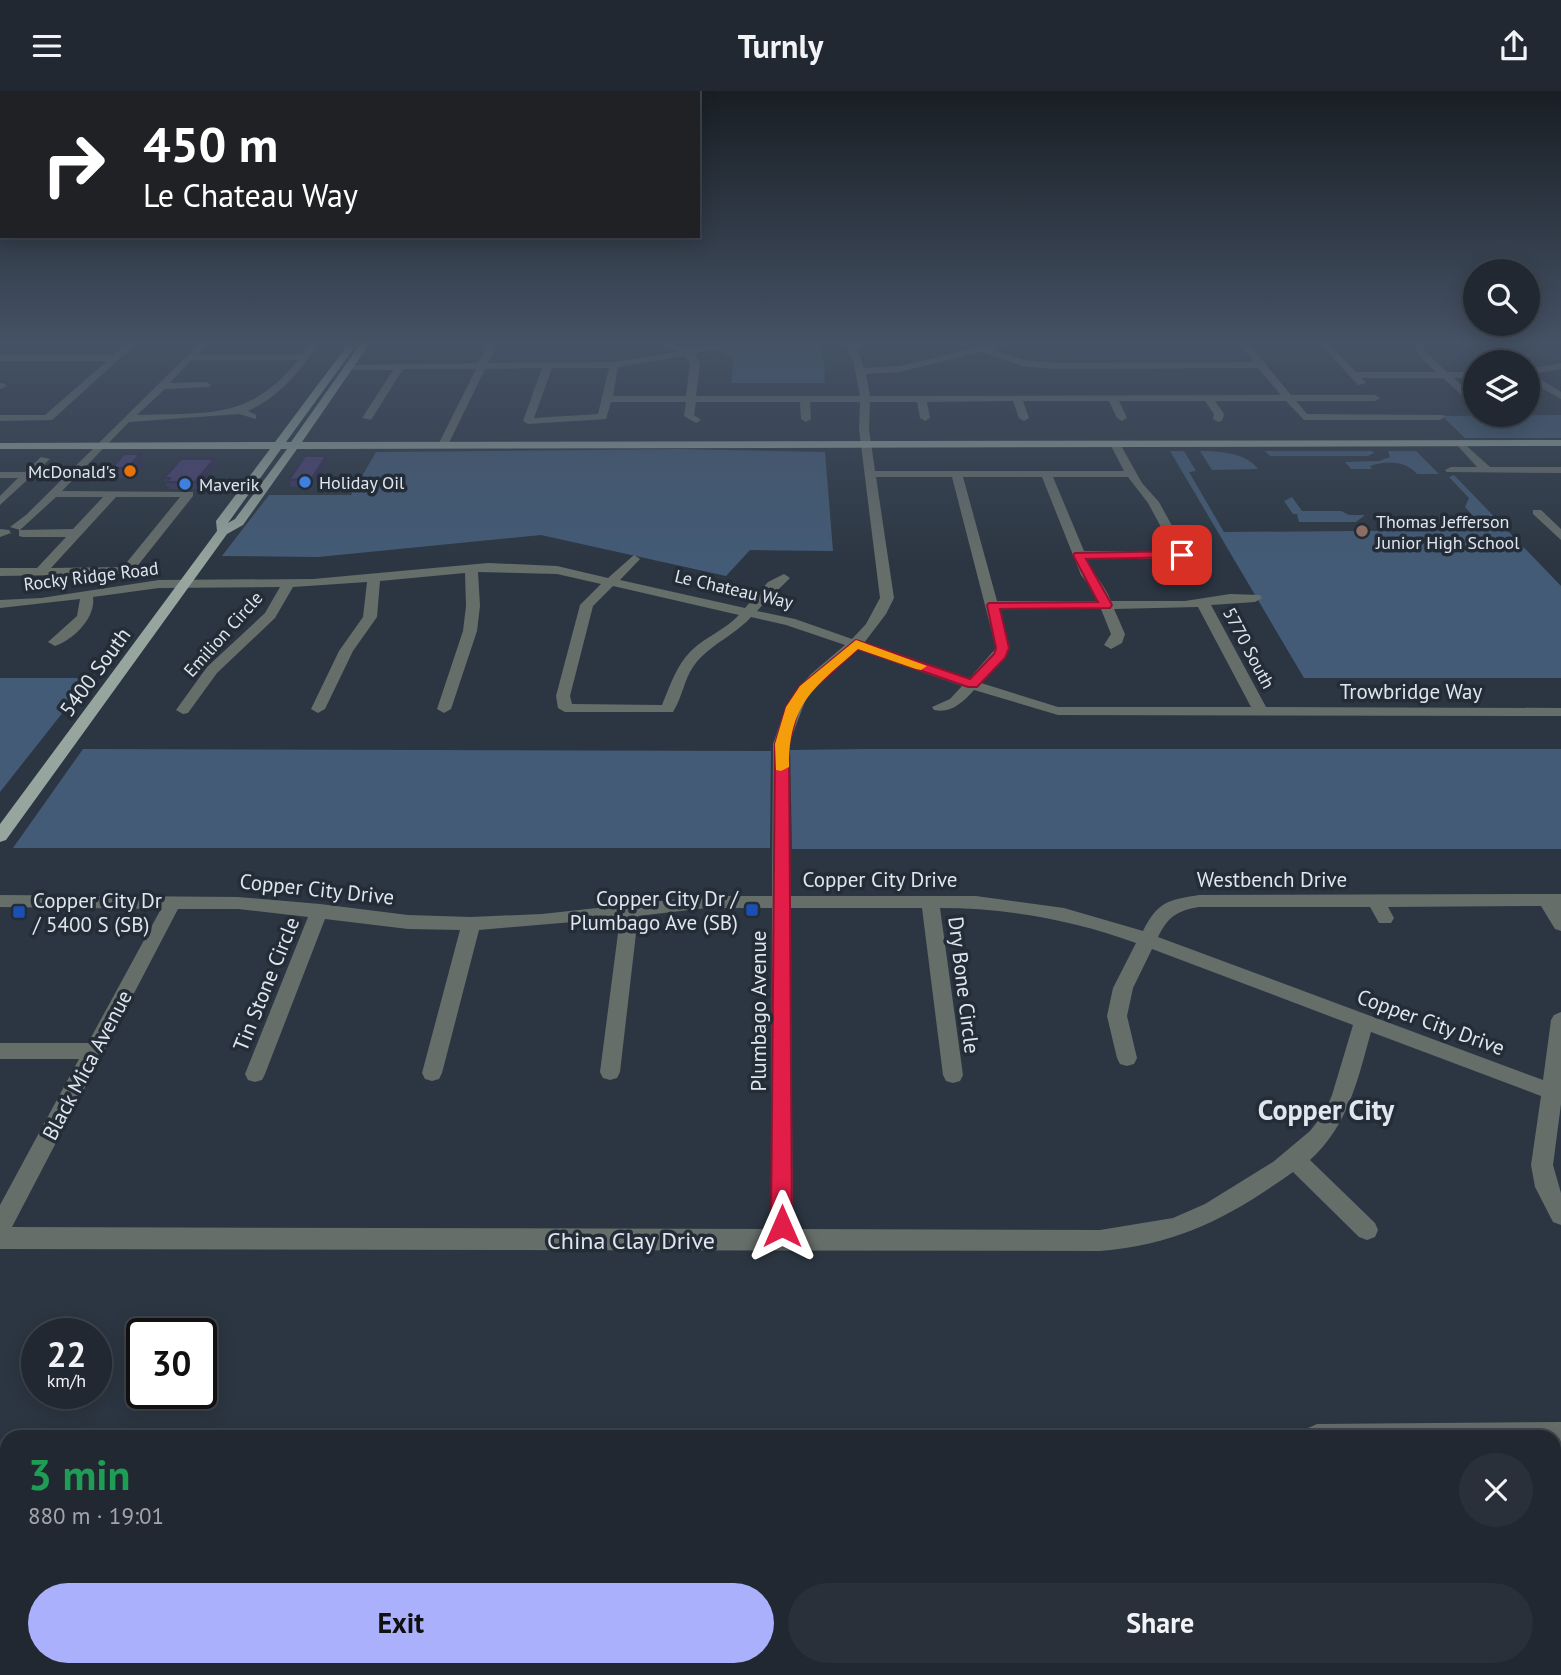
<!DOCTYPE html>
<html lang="en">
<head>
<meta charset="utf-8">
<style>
	body { margin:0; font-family:"PT Sans",sans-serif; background:#29303a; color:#f1f3f6; height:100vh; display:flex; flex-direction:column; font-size:26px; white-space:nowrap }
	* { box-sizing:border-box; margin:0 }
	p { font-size:23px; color:#a2a6ac }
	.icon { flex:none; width:38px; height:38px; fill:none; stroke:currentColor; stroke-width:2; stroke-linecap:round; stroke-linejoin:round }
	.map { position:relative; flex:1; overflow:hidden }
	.sheet { position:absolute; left:0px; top:1339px; width:1561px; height:247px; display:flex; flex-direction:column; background:#212832; border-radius:21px 21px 0 0; box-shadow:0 4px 18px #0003,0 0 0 2px #3e444d }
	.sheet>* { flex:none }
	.banner { position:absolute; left:0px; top:0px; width:700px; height:147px; box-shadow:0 4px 18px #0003,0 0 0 2px #3e444d; background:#202124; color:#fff; overflow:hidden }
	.controls { position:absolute; left:1463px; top:168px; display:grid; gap:14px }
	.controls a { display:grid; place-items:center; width:77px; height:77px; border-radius:50%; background:#212832; box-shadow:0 4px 18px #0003,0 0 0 2px #3e444d; font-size:35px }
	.speed { position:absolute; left:21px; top:1227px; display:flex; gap:14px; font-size:35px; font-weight:700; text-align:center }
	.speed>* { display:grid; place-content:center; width:91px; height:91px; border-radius:50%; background:#212832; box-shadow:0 4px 18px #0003,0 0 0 2px #3e444d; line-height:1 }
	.speed small { font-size:18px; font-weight:400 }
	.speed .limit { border:4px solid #111; border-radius:10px; background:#fff; color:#111 }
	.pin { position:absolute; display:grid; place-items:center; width:60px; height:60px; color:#fff; margin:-30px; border-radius:14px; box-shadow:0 4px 10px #0006 }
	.me { position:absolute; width:77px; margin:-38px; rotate:0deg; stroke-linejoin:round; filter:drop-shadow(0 0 5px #0008) }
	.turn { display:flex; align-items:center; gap:24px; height:147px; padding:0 28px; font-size:32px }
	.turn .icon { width:91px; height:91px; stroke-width:2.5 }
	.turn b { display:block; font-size:49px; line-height:60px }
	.round { display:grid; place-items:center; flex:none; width:74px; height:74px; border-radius:37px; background:#29303a }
	.overview { display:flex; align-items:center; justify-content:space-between; height:119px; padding:0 28px }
	h1 { font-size:42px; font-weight:700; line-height:52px; color:#1e9e55 }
	.action { display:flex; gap:14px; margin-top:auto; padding:14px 28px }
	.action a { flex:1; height:80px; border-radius:42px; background:#aab0fb; color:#111; font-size:28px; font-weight:700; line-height:80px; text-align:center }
	.action a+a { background:#29303a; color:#f1f3f6 }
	header { display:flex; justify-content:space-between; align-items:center; height:91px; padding:0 28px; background:#212832; font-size:32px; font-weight:700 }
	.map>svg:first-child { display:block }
</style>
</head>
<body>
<header><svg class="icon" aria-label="menu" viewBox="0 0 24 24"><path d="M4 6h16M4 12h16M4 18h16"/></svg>Turnly<svg class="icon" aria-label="share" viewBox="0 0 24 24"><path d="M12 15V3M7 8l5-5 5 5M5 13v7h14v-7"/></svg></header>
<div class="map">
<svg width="1561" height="1584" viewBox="0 0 1561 1584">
	<rect width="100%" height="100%" fill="#2c3642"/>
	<g fill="#435b76">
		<path d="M743,252H812C827,260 824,276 825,292H731L733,267L719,259L698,263Z"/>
		<path d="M1561,324V347H1465L1442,325Z"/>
		<path d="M677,358L825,361L833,460L750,459L726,485L541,444L318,466L222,465L269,404H351L376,361Z"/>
		<path d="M1170,360H1184L1196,380L1189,381L1224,441L1478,439L1480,433L1465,416L1469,407L1449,386L1454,384L1561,495V587H1304Z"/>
		<path d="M1200,360C1219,360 1247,362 1258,378L1212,379Z"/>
		<path d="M1265,360H1372L1374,362L1368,365H1270Z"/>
		<path d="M1388,360H1416L1439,383H1417C1405,369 1384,370 1370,375L1372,378H1351L1345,371L1379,370L1390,366Z"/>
		<path d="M1292,406L1302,420H1341L1349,424H1365L1356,431H1299L1297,423H1293L1284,410Z"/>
		<path d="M0,587H90L0,701Z"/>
		<path d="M83,658L771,660L770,757H13Z"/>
		<path d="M867,658H1561V758H792L790,659Z"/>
	</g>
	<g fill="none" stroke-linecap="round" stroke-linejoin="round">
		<g fill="#666e6a" fill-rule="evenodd">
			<path d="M127,252H137L52,329L0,330V324H45L107,270H0V264H113Z"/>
			<path d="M200,252H210L198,263H302L309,252H318C301,280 279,306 248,320L256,324V328L239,323L129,331L62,400L193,401V405L131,483L0,485V477H37L66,446H23L19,445V439L73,438L103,406H56L20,439L10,436L26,424ZM191,269H298C249,330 208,321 137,324L165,298L209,296L211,294L206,291L170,292ZM116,406H180L123,476L51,477Z"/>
			<path d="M489,252H498L488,272L613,271L679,261L659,252C670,252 681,259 691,258C707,258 721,252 736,252L694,263L700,272L696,305H860L853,269L844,252H874L856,256L864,277L900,275L995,252H1009L991,258L1023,269L1056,272L1254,271L1238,252H1248L1291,304H1375L1380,307L1375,310H1296L1307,323L1444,324L1445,326L1440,329H1304L1286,310H1215L1224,323L1222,330L1218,331L1213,328L1214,323L1205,310H1119L1127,327L1122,330L1117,327L1109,310H1023L1029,327L1024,330L1019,327L1013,310L927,311L930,327L925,330L920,327L917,311H870L869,338L875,380H1124L1110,353L1119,351L1142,392L1159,411L1188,464L1182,468H1087C1093,483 1105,494 1111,510H1185L1230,503L1260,504L1262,507L1255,511L1211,514L1266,616L1561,617V625L1058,624L974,599C963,611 951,623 934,619L932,616L950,608L962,595L856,558L821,589L807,605L789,653L790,805H976L1064,817L1143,840C1158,811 1167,809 1199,804L1561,803V840L1555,838L1541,815L1388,816L1394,827L1391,832H1379L1370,816H1199C1176,820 1168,826 1158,846L1543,989L1551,929L1554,924L1561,921V1013L1553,1074L1561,1102V1134L1553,1131L1535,1096L1531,1074L1541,1005L1371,941C1358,988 1348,1035 1310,1069L1375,1132L1378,1139L1375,1146L1367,1149L1359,1146L1293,1081C1228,1127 1180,1153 1100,1160L0,1158V1114L79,968H0V952H88L161,818L0,816V804L238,806L320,813L408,824L471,826L542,823L706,805H772L773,653L783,624L795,601L811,583L845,554L786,534L751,526C734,545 707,555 693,576C684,589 682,607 673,621H565L558,617L556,605L580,514L601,493L557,483L478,481L480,515L477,540L451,618L444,622L437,618L463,540L466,515L465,482L380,490L377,526L353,560L325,618L318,622L311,618L339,560L363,526L367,491L293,496L275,527L217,582L188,622L183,623L176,619L207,576L265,522L280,496L159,497L93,506C96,527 73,549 55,555L48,551L77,525L80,508L0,517V509L41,507L159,489L313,488L488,472L557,475L608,487L634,464L640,468L620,489L745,517L768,491L784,483L790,487C779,498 768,508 757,520L795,528L852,548L866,533L880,507L859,338L860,311H810L811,328L806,331L801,328L800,311H696L694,324L701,329L696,332L684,325L686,311H611L606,328L528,333L523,330L542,277L485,278L448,354L443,357L438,354L476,278H403L371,329L362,327L393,279H351L346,276L348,274L478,272ZM981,261L1022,275L1056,278L1258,277L1281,304L870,305L866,283L900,281ZM685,265L690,272L686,305H613L618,276ZM552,277H609L598,323L534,327ZM876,386H952L996,557L969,588L864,552L886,523L894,507ZM963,386H1042L1081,484L1094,500L1098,510H997ZM1053,386H1128L1148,412L1174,460H1084ZM613,495L739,524C725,539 705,546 691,560C676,575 670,595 662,614L572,613L570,605L593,515ZM1198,516L1251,616H1058L981,592L1005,567L1010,557L999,518H1101L1111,543L1104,554L1111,558L1122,552L1125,543L1114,518ZM706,817H772L771,1138L12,1136L178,818H238L308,826L245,983L248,989L255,991L262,989L265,983L325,828L408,838L460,839L422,982L425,988L432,990L439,988L442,982L479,839L620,827L600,981L603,987L610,989L617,987L620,981L638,825ZM790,817H922L943,984L946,990L953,992L960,990L963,984L940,817C1007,817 1074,829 1136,852L1113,897L1107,925L1117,967L1120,973L1127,975L1134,973L1137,967L1127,925L1133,897L1152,858L1353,934L1332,1004L1325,1021L1310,1040L1273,1071L1205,1113L1173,1127L1100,1139L793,1138Z"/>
			<path d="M1319,252H1328L1356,281H1436L1417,263L1414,252H1422L1424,260L1447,281H1475V287H1454L1474,306L1466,308L1443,287H1361L1366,292L1358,294Z"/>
			<path d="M1561,272V278L1532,283L1561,301V308L1528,289V278Z"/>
			<path d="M0,292L5,293L7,295L0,298Z"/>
			<path d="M1460,349L1490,376H1561V382L1447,381L1445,379L1451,376H1477L1455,352Z"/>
			<path d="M41,366L50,368L0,414V405L18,387H0V381H25Z"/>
			<path d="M1533,419H1541L1561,438V449L1533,423Z"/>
			<path d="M0,438L9,439L11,442L0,446Z"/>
			<path d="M1561,1331V1357H1554V1346H1304L1308,1337L1317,1333Z"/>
			<path d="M0,1558H7V1578H20L18,1584H0Z"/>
			<path d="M1367,1578H1397L1399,1584H1369Z"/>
		</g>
		<path fill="#96a59d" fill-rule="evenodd" d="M361,252H370L302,351L1561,349V355L297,358L243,434L227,443L6,749L0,751V733L217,440L216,430L270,358H0V352L275,351L346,256H352V260L286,351H291ZM281,358H287L235,428L228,432Z"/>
	</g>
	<g fill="#3d3760">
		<path d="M140,363L144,374L132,387H116L112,377Z"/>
		<path d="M326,365L328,372L314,394L291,396L289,389Z"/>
		<path d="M214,368L217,375L197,398H170L168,395H166L164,387Z"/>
	</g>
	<g fill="#322d4e">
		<path d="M140,363L144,374L132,387L128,377Z"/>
		<path d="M326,365L328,372L314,394L312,387Z"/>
		<path d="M214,368L217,375L197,398L195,391Z"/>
	</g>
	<g fill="#474070" stroke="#322d4e" stroke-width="2">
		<path d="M124,363H140L128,377H112Z"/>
		<path d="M305,365H326L312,387L289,389Z"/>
		<path d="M181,368H214L195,391H167L170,387H164Z"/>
	</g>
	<linearGradient id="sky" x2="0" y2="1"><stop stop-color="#181e24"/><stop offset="0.53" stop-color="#455265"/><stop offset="1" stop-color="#455265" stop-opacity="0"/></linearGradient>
	<rect width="1561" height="474" fill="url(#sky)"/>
	<path fill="#e11d48" stroke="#92132f" stroke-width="2" d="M1182,460L1186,461V466L1086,468L1112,514L1110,517L1000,518L1009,557L1005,567L977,596H968L858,558L810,601L799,616L789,653L792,1135L789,1142L782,1145L774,1142L771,1135L775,653L786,616L800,595L856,549L970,588L994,563L996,557L987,514L989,512L1098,511L1073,464L1075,462Z"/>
	<path fill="#f59e0b" d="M856,549L927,575L921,579L916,578L858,558C814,597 789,612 789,676L781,680L776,679L775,653L786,616L800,595Z"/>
	<circle fill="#e8710a" stroke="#232c37" stroke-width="2.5" cx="130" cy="380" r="7"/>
	<g fill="#3f7fe0" stroke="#232c37" stroke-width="2.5">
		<circle cx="305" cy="391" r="7"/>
		<circle cx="185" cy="393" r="7"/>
	</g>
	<circle fill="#8d6e63" stroke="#232c37" stroke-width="2.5" cx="1362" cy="440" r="7"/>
	<g fill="#1a4fb4" stroke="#232c37" stroke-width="2.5">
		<rect x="745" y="812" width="14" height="14" rx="3.5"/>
		<rect x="12" y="814" width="14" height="14" rx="3.5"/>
	</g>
	<g text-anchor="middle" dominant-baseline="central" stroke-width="7" stroke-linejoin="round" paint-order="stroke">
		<g font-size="18" fill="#dfe6ed" stroke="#232c37" text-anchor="start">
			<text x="116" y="380" text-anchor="end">McDonald's</text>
			<text x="319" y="391">Holiday Oil</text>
			<text x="199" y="393">Maverik</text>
			<text x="1376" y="430">Thomas Jefferson<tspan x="1376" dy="21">Junior High School</tspan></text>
		</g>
		<g font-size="18" fill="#dfe6ed" stroke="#232c37">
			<text transform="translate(91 485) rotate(-7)">Rocky Ridge Road</text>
			<text transform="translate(734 498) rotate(13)">Le Chateau Way</text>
			<text transform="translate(223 543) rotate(-48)">Emilion Circle</text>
			<text transform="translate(1249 557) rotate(62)">5770 South</text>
		</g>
		<g font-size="21" fill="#dfe6ed" stroke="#232c37">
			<text transform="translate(95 581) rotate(-54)">5400 South</text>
			<text x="1411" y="600">Trowbridge Way</text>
			<text x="880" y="788">Copper City Drive</text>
			<text x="1272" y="788">Westbench Drive</text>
			<text transform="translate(317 798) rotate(6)">Copper City Drive</text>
			<text transform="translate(266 893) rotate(-68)">Tin Stone Circle</text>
			<text transform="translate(964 894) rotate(83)">Dry Bone Circle</text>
			<text transform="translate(758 920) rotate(-90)">Plumbago Avenue</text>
			<text transform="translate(1431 931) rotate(20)">Copper City Drive</text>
			<text transform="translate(87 974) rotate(-62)">Black Mica Avenue</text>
		</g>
		<g font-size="21" fill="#dfe6ed" stroke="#232c37" text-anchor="end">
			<text x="738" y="807">Copper City Dr /<tspan x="738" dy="24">Plumbago Ave (SB)</tspan></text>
			<text x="33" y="809" text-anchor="start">Copper City Dr<tspan x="33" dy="24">/ 5400 S (SB)</tspan></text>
		</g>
		<g font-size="24" fill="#dfe6ed" stroke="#232c37">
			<text x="631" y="1149">China Clay Drive</text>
		</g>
		<g font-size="28" font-weight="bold" fill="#dfe6ed" stroke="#232c37">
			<text x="1326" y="1018">Copper City</text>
		</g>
	</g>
</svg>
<div class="controls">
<a><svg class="icon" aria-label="search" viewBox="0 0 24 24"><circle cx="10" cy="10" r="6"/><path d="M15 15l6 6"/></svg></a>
<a><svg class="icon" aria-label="layers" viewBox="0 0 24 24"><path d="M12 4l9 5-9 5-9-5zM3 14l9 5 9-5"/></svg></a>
</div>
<div class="speed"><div>22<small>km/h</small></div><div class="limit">30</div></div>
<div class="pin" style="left:1182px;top:464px;background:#d93025"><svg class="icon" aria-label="arrive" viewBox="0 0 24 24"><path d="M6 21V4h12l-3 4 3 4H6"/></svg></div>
<svg class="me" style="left:782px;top:1135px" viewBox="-20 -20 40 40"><path d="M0-17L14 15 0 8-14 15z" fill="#e11d48" stroke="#fff" stroke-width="4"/></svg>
<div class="banner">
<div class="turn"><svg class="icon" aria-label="right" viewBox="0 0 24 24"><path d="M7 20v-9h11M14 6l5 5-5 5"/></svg><div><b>450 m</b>Le Chateau Way</div></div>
</div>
<section class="sheet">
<div class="overview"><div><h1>3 min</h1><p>880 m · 19:01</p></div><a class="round"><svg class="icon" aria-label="close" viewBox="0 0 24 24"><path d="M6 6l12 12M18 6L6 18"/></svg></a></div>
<div class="action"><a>Exit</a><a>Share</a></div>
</section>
</div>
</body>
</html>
